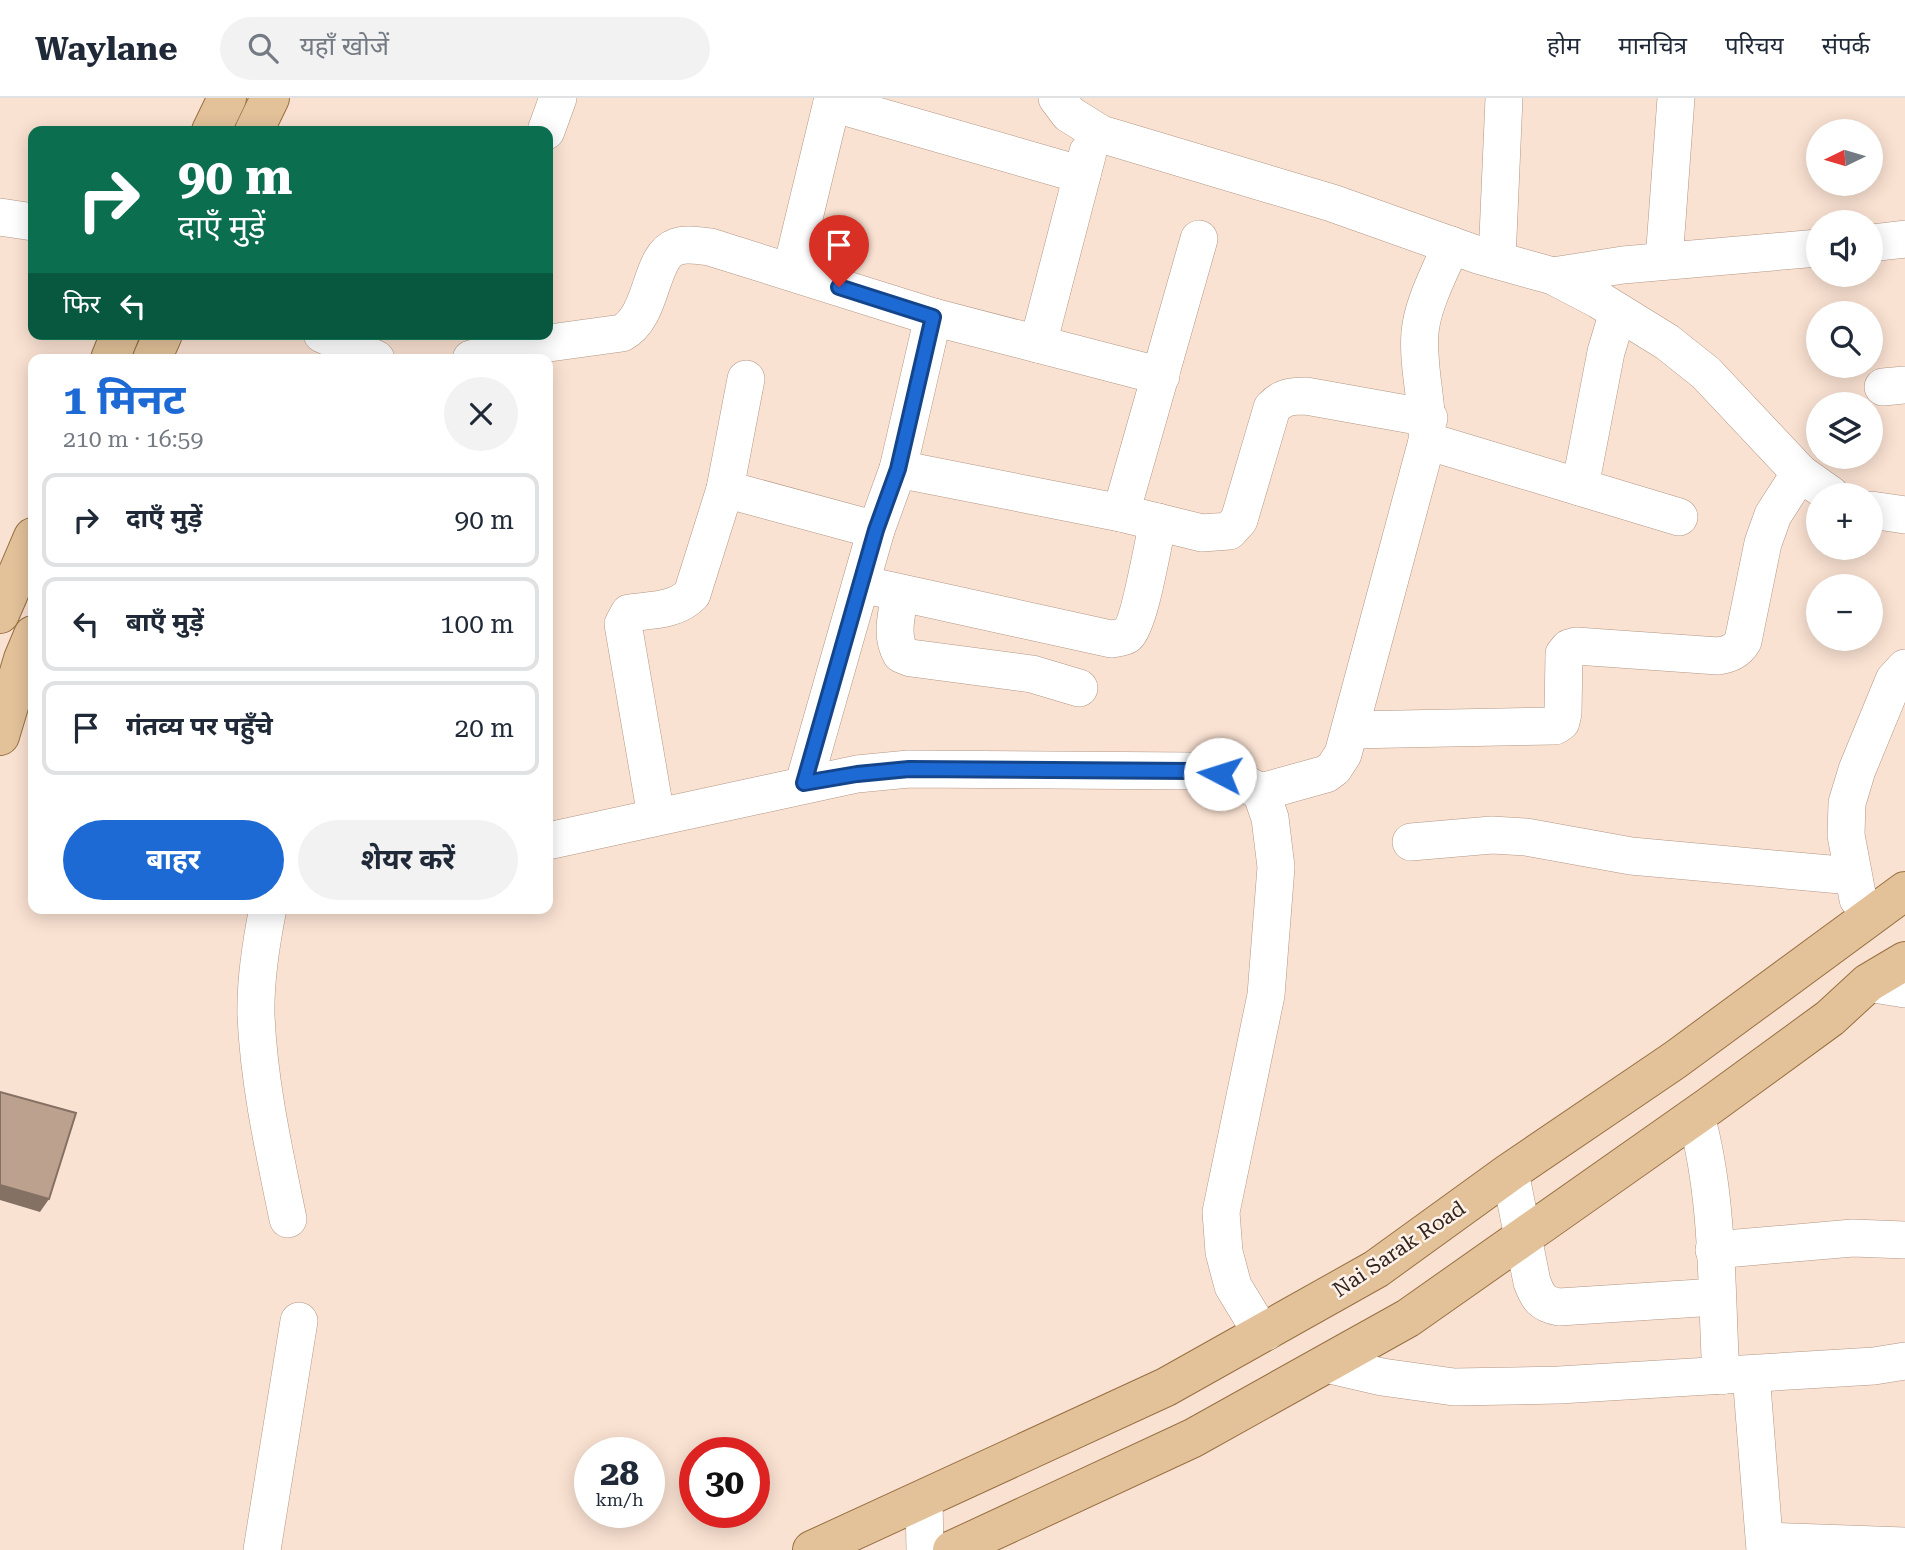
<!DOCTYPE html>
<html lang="hi">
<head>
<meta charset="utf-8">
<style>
	body { margin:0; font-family:"Roboto Serif","Noto Sans Devanagari",serif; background:#f2f2f3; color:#1f2937; height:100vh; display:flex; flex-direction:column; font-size:26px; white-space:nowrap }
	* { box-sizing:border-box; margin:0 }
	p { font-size:23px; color:#747a83 }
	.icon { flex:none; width:38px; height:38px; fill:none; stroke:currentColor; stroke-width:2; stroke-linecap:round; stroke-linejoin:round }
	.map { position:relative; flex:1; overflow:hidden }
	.details { position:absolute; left:28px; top:256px; width:525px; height:560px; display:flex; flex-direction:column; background:#fff; border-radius:14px; box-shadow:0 4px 18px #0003 }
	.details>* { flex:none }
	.hud { position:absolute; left:28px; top:28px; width:525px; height:214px; border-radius:14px; box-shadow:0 4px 18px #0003; background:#0b6e4f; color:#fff; overflow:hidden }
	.needle { width:46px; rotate:265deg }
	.fabs { position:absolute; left:1806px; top:21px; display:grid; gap:14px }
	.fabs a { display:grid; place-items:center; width:77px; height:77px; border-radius:50%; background:#fff; box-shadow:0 4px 18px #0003; font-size:35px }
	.speed { position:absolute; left:574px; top:1339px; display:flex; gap:14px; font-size:35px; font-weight:700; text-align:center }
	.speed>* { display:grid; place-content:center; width:91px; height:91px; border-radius:50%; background:#fff; box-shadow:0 4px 18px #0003; line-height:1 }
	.speed small { font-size:18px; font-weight:400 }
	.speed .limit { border:10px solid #d22; background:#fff; color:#111 }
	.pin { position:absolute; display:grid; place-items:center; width:60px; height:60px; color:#fff; margin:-72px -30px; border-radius:50% 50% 50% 0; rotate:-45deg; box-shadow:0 0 7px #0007 }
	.pin .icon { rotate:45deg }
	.me { position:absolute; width:77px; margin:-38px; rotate:275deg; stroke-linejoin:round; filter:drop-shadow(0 0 5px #0008) }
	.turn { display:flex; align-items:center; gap:24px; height:147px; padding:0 35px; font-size:32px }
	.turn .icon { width:91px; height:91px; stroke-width:2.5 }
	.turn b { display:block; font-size:49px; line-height:60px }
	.then { display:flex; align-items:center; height:66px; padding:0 35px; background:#0003; gap:14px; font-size:26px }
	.round { display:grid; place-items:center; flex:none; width:74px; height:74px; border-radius:37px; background:#f2f2f3 }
	.head { display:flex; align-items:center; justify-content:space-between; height:119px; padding:0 35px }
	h1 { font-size:42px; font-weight:700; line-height:52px; color:#1e6ad5 }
	.action { display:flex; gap:14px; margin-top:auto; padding:14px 35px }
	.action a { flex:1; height:80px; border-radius:42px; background:#1e6ad5; color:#fff; font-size:28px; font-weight:700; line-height:80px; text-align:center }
	.action a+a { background:#f2f2f3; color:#1f2937 }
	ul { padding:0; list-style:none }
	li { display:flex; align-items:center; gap:21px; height:94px; margin:0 14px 10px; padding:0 21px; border:4px solid #e0e1e3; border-radius:14px }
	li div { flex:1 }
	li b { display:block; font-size:26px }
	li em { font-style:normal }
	header { display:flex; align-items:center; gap:42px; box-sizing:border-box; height:98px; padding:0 35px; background:#fff; border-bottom:2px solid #e0e1e3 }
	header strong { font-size:33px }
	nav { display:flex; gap:38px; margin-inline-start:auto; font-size:24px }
	.search { width:490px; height:63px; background:#f2f2f3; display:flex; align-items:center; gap:18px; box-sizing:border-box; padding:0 24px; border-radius:38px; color:#747a83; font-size:26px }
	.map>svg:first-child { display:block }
</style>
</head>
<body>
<header>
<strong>Waylane</strong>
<div class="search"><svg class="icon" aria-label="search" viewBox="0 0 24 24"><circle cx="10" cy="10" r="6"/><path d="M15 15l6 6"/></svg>यहाँ खोजें</div>
<nav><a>होम</a><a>मानचित्र</a><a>परिचय</a><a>संपर्क</a></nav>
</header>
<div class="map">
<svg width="1905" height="1452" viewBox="0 0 1905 1452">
	<rect width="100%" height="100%" fill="#fae2d2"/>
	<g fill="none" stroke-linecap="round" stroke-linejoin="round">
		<g stroke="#b39684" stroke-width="38">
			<g id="minor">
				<path d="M1057,0L1069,16L1101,36L1332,105L1481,158L1553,178L1599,202L1667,244L1706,275L1800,375L1831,397"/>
				<path d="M832,5L1082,77"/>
				<path d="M546,33L558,0"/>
				<path d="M0,119L33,124"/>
				<path d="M1871,145L1905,141"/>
				<path d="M1497,162L1504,0"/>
				<path d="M1664,163L1676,0"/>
				<path d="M791,174L833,0"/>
				<path d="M1553,178L1623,167L1818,150"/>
				<path d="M322,236L376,261"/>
				<path d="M1038,246L1088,54"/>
				<path d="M471,261L513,250L622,235C654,218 649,158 676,149C686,145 699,148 710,149L933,219"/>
				<path d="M1883,289L1905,287"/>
				<path d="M1427,343L1679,419"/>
				<path d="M898,371L933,219L1161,278"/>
				<path d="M1580,389L1606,254L1618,214"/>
				<path d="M725,391L876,432"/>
				<path d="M1871,412L1905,417"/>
				<path d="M1121,415L1202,435L1229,433L1239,422L1272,310C1282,299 1291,298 1306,298L1429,320"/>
				<path d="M861,486L1111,541C1116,540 1123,540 1127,537C1140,526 1153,444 1158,424"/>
				<path d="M900,495C897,516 890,537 901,556L911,560L1032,576L1079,590"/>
				<path d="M1350,632L1555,628L1561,624L1563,615L1564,556L1569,550L1576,548L1718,558C1730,556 1737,553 1743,543L1763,445L1773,417L1800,375"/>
				<path d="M804,685L876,432L898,371L1121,415L1199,141"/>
				<path d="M1261,694L1326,676L1334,670L1343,656L1427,343C1429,307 1417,271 1420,234C1423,204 1440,175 1451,147"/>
				<path d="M656,718L623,526L629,515C651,512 676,513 692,496L725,391L746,281"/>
				<path d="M548,743L857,676L909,671L1193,673C1219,676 1238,681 1261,694L1270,720L1276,769L1266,897L1221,1114L1224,1154L1233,1188L1253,1221L1266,1234"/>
				<path d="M1411,744L1492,737L1526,739L1631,758L1852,778"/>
				<path d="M1858,801L1846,737L1847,705L1857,672L1894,582L1905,570"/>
				<path d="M268,810C261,845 255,882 256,918C259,986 274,1053 288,1121"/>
				<path d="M1868,885L1905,891"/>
				<path d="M1696,1018C1719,1101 1716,1191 1721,1278"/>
				<path d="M1510,1074L1532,1184C1538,1200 1542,1206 1559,1209L1716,1199"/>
				<path d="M1714,1152L1853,1140L1905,1142"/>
				<path d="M1326,1266L1382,1279L1454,1289L1559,1287L1874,1268L1905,1263"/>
				<path d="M1751,1276L1765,1452"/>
				<path d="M924,1402L925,1452"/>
				<path d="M1765,1443L1905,1448"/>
				<path d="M262,1452L299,1223"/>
			</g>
		</g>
		<g stroke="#987042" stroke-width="40">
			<g id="major">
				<path d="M211,33L227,0"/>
				<path d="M254,33L270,0"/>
				<path d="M110,261L120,236"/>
				<path d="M152,261L163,236"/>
				<path d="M0,516L33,439"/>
				<path d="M0,638L23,561L33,537"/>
				<path d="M812,1452L1166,1289L1376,1171L1510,1074L1675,962L1905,793"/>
				<path d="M952,1452L1193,1340L1408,1220L1708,1009L1830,920L1868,885L1905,863"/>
			</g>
		</g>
		<use href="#minor" stroke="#fff" stroke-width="37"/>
		<use href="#major" stroke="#e3c29a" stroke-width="38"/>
	</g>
	<path fill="#847164" d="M0,1087L49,1101L40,1114L0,1102Z"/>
	<path fill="#bda18f" stroke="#847164" stroke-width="2" d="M0,994L76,1015L49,1101L0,1087Z"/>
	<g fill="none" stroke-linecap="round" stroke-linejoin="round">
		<g stroke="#14458a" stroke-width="18">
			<path id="route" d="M839,189L933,219L898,371L876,432L804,685L857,676L909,671L1193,673L1220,676"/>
		</g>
		<use href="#route" stroke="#1e6ad5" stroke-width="12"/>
	</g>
	<g text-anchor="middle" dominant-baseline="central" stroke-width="5" stroke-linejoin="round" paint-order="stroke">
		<g font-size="21" fill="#31251e" stroke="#fef2ea">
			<text transform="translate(1399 1151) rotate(-34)">Nai Sarak Road</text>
		</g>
	</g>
</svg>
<div class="fabs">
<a><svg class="needle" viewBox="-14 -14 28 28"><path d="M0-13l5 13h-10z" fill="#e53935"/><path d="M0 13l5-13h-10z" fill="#747a83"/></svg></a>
<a><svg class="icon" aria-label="sound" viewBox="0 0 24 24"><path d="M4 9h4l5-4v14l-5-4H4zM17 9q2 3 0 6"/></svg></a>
<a><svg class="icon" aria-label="search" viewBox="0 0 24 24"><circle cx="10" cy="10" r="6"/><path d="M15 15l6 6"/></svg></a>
<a><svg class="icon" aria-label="layers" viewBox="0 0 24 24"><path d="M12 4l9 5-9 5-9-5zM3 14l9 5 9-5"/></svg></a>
<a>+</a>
<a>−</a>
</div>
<div class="speed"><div>28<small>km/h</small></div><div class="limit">30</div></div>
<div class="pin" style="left:839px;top:189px;background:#d93025"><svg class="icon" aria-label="arrive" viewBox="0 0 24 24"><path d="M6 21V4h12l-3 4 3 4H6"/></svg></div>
<svg class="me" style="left:1220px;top:676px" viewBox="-20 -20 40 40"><circle r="19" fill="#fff"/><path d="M0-13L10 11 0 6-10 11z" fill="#1e6ad5"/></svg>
<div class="hud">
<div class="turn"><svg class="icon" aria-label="right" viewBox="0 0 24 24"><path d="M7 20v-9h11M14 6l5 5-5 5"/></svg><div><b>90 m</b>दाएँ मुड़ें</div></div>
<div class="then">फिर<svg class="icon" aria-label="left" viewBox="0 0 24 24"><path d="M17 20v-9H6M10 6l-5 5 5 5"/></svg></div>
</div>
<section class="details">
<div class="head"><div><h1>1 मिनट</h1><p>210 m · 16:59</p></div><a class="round"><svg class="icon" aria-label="close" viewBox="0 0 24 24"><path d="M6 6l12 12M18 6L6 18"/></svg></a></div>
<ul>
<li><svg class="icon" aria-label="right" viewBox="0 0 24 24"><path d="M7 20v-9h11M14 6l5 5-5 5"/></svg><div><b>दाएँ मुड़ें</b></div><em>90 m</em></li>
<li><svg class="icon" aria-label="left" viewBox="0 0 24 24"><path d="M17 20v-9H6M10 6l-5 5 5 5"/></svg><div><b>बाएँ मुड़ें</b></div><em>100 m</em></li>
<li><svg class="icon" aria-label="arrive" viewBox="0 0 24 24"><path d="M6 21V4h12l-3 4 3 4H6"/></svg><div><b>गंतव्य पर पहुँचे</b></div><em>20 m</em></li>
</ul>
<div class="action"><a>बाहर</a><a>शेयर करें</a></div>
</section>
</div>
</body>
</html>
